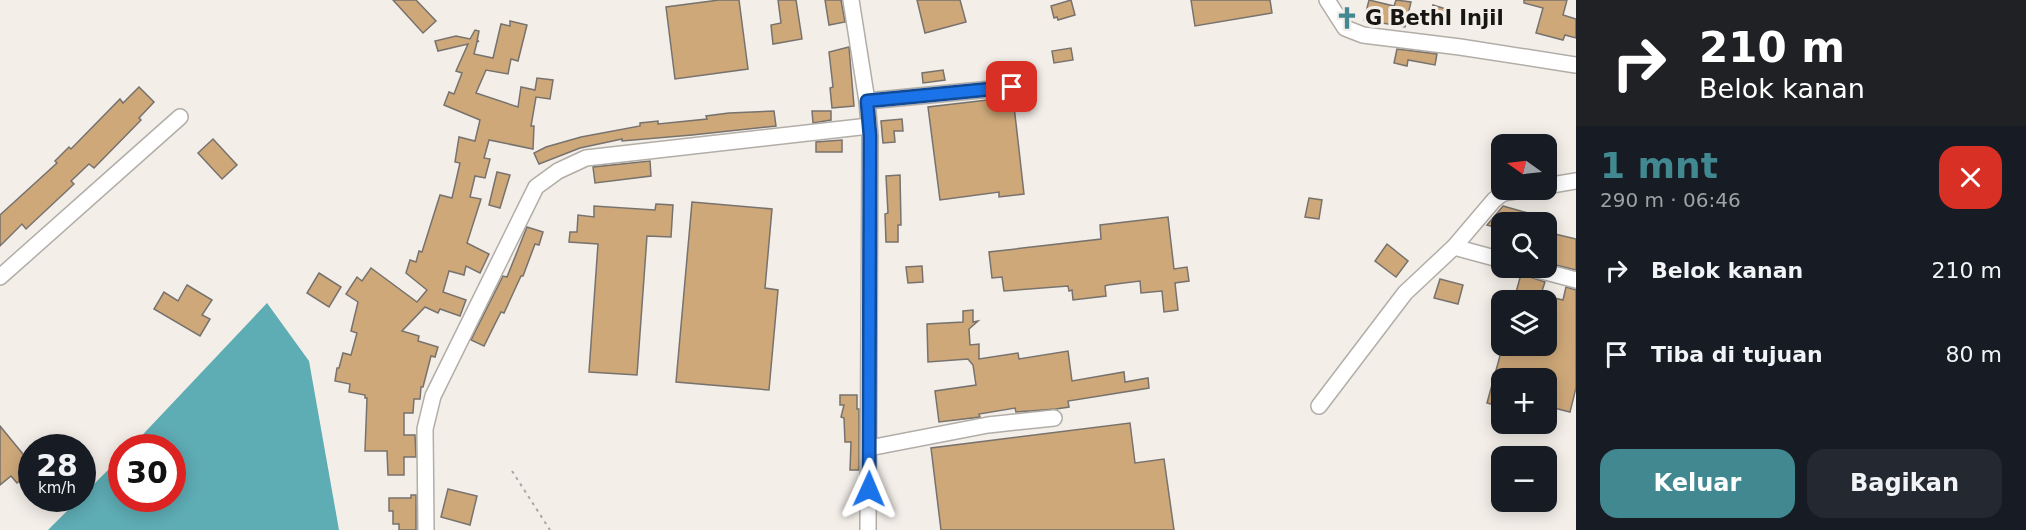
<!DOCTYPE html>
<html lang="id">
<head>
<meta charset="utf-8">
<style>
	body { margin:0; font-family:"DejaVu Sans",sans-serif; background:#242831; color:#f1f3f6; height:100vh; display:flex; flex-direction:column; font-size:22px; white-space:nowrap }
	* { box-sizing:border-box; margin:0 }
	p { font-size:20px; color:#9ea1a6 }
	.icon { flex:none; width:33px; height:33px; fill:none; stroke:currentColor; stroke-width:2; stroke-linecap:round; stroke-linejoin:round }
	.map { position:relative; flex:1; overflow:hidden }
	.side { display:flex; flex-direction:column; background:#171b24; width:450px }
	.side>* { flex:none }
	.guide { background:#202124; color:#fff; overflow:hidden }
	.needle { width:39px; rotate:284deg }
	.buttons { position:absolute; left:1491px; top:134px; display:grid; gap:12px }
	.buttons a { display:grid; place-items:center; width:66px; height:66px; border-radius:12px; background:#171b24; box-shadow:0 3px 15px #0003; font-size:30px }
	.speed { position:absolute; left:18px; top:434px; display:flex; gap:12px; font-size:30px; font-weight:700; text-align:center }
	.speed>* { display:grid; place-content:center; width:78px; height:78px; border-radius:50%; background:#171b24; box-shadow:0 3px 15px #0003; line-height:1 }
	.speed small { font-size:15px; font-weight:400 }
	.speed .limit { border:9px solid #d22; background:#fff; color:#111 }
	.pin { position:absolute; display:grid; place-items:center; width:51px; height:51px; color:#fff; margin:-26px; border-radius:12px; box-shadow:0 3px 9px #0006 }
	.me { position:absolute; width:66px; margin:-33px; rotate:1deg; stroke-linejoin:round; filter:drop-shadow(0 0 4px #0008) }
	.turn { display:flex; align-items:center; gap:21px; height:126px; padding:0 24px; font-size:27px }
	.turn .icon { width:78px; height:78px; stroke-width:2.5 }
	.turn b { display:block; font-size:42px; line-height:51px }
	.round { display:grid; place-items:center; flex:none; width:63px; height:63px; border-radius:18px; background:#242831 }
	.headline { display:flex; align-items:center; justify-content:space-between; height:102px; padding:0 24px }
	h1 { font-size:36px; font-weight:700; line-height:45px; color:#418890 }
	.button { display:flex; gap:12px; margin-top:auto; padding:12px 24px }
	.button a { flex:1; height:69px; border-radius:18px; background:#418890; color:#fff; font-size:24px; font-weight:700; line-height:69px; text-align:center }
	.button a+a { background:#242831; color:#f1f3f6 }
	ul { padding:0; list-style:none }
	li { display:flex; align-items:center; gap:18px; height:84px; padding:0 24px }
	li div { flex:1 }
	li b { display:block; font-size:22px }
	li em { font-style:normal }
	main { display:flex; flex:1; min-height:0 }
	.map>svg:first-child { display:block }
</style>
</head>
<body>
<main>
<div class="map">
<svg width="1576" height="530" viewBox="0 0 1576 530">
	<rect width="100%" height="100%" fill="#f3eee8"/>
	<path fill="#5eacb4" d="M267,303L309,361L339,530H48L121,457L122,498H172V447H131Z"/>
	<g fill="#cea879" stroke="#77726d" stroke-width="1.5">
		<path d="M393,0H416L436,21L423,33Z"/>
		<path d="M719,0H739L748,69L675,79L666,7Z"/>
		<path d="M778,0H796L802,39L773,44L771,25L781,23Z"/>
		<path d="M825,0H841L845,22L829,25Z"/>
		<path d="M917,0H960L966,22L925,33Z"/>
		<path d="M1071,0L1075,15L1058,20L1057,17L1054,18L1051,6Z"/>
		<path d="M1191,0H1270L1272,13L1195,26Z"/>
		<path d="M1369,0L1394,6L1396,0L1411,2L1405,27L1364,20Z"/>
		<path d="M1524,0H1567L1563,15L1576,19V38L1565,35L1563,40L1536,33L1543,8L1524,3Z"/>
		<path d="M1433,5L1446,9L1442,24L1429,21Z"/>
		<path d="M510,21L527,25L518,61L511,59L508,74L486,70L476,93L518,107L521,87L535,90L537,78L553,80L550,99L536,97L531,126H534L533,149L489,140L484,158L490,159L485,178L475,176L470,197L481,199L467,243L489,254L480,273L466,266L464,275L449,271L443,292L466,300L460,316L440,309L438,313L425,307L402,331L419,336L418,341L438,347L435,357L431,356L423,387H421L420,399H414L413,413H404V435H415L416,457H404V475H388L387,451H365L367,398H365V395L349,392L350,384L335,381L337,368H339L343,353L351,355L357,333L351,331L358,302L346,294L357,277L362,281L371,268L417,302L427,290L406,273L410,260L416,262L419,251L422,252L440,195L452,198L460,163L455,162L459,137L475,141L480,120L444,105L449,92L454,94L462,73L456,71L468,44L438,51L435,41L456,36L470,39L475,30L479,31L477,41H479L477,42L474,54L493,58L501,24L510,26Z"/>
		<path d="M849,47L854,106L832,108L830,88L833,87L829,52Z"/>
		<path d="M1071,48L1073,60L1054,63L1052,51Z"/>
		<path d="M1397,49L1437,54L1435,65L1408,60L1407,66L1394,63Z"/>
		<path d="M943,70L945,80L923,83L922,73Z"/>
		<path d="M139,87L154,102L139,118L141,120L94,168L89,164L71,181L74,184L26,229L22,224L0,246V215L57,163L55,161L69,147L71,149L120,99L123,103Z"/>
		<path d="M1013,97L1024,194L999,197V192L940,200L928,107Z"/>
		<path d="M774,111L776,126L692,135L622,141V139L580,148L539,164L534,153L546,147L581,137L640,126V123L658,121V124L707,119L706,116L729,113Z"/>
		<path d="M812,111H831V120L813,123Z"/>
		<path d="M902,119L903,131H894L895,142L883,143L881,121Z"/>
		<path d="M213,139L237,165L222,179L198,153Z"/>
		<path d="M842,140V152H816V142Z"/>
		<path d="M650,161L651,176L595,183L593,167Z"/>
		<path d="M497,172L510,175L500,208L489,205Z"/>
		<path d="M900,175L901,225H898V242H886L885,214L888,213L886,176Z"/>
		<path d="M1309,198L1322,200L1319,219L1305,217Z"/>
		<path d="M692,202L772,209L765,288L778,290L769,390L676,382Z"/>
		<path d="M656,204L673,205L671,237L647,236L637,375L589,372L598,244L569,242L570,232H577L578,215L594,217V206L655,210Z"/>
		<path d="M1503,206L1528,213L1525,222H1502V229L1487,225Z"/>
		<path d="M1168,217L1174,269L1187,267L1189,281L1175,283L1178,310L1164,312L1162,291L1141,293L1140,281L1108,285L1105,286L1106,296L1073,300L1072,290L1069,291L1068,286L1004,291L1002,277L992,278L989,252L1101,239L1100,225Z"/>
		<path d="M527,227L543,232L539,245L535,244L523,276H521L504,313L501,312L484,346L471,340L503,276L507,277Z"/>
		<path d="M1555,234L1576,239V270L1548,263Z"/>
		<path d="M1387,244L1408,261L1396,277L1375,261Z"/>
		<path d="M922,266L923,282L908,283L906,267Z"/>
		<path d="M319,273L341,287L329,307L307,293Z"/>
		<path d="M1521,274L1545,282L1539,300H1514Z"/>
		<path d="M1440,279L1463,285L1458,304L1434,298Z"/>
		<path d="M187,285L212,300L202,315L210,319L200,336L154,309L164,292L178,301Z"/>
		<path d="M1566,287L1576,290V388L1570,412L1546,406V378H1502V407L1487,403L1503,345H1546V296L1563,300Z"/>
		<path d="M973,310V322L978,321L969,329L970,345L979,344V359L1018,353L1019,359L1068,351L1072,381L1124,372L1125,382L1148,378L1149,388L1068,401L1069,407L1056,409L1016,412L1015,408L979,414L980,417L939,422L935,391L976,385L973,365L968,359L928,362L927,324L963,322V311Z"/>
		<path d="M840,395H857V409H859V470H850L851,442H845L844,418L841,417L844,405H840Z"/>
		<path d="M1130,423L1135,463L1164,459L1174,530H941L931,448Z"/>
		<path d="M0,426L32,465V471L17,483L11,476L0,485Z"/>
		<path d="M448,489L477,496L470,525L441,517Z"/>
		<path d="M411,495H416V530H399V524H393V511H389V498H411Z"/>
	</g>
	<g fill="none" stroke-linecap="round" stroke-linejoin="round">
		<g stroke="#b2ada7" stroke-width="18">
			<g id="minor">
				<path d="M851,0L867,101L870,136L868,530"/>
				<path d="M1327,0L1345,28L1363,35L1460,47L1576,65"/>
				<path d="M867,101L1012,87"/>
				<path d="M1546,186L1576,181"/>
				<path d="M1454,247L1502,260"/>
				<path d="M1527,267L1576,280"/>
				<path d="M0,277L180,117"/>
				<path d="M1319,406L1405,293L1454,247L1494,200L1503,193L1528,189"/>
				<path d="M869,448L988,425L1054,418"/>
				<path d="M426,530L425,429L433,396L536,187L558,171L586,158L869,126"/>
			</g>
		</g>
		<path stroke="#aaa7a2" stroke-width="2" stroke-dasharray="3 4.5" stroke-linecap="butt" d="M512,471L550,530"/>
		<use href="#minor" stroke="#fff" stroke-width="15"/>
	</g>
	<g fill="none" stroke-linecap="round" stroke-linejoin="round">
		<g stroke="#114b97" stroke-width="15">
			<path id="route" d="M869,489L870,136L867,101L1012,87"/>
		</g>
		<use href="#route" stroke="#1a73e8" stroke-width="10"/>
	</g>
	<defs>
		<g id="church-bare" transform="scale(1.8)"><path d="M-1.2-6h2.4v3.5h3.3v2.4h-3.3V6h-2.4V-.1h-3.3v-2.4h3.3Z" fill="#418890" stroke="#f3eee8" stroke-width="2.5" paint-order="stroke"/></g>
	</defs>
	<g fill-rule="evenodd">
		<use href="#church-bare" x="1347" y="18"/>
	</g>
	<g text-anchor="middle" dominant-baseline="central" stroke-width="6" stroke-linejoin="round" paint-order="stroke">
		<g font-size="21" font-weight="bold" fill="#171613" stroke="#f3eee8" text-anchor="start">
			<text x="1365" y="18">G Bethl Injil</text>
		</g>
	</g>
</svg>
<div class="buttons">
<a><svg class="needle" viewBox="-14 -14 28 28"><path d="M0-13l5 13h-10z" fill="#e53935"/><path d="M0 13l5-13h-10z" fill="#9ea1a6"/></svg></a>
<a><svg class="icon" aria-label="search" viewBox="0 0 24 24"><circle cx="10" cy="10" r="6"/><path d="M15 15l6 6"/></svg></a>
<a><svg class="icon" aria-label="layers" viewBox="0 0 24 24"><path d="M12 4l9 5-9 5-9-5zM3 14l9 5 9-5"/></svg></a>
<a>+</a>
<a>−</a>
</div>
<div class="speed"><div>28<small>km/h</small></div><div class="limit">30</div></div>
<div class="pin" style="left:1012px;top:87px;background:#d93025"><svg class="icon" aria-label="arrive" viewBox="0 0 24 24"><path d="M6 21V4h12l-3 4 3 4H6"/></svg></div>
<svg class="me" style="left:869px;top:489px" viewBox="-20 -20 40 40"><path d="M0-17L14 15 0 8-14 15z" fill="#1a73e8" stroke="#fff" stroke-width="4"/></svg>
</div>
<section class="side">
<div class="guide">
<div class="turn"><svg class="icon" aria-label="right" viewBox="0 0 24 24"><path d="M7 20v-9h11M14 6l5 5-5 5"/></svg><div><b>210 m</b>Belok kanan</div></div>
</div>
<div class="headline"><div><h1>1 mnt</h1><p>290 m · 06:46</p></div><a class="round" style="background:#d93025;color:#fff"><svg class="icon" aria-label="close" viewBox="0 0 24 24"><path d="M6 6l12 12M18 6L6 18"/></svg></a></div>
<ul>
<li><svg class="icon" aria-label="right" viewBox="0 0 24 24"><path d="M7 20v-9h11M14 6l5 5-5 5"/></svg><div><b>Belok kanan</b></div><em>210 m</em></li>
<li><svg class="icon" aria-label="arrive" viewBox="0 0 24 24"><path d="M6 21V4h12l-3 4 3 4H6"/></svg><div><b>Tiba di tujuan</b></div><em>80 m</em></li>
</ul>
<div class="button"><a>Keluar</a><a>Bagikan</a></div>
</section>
</main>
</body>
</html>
